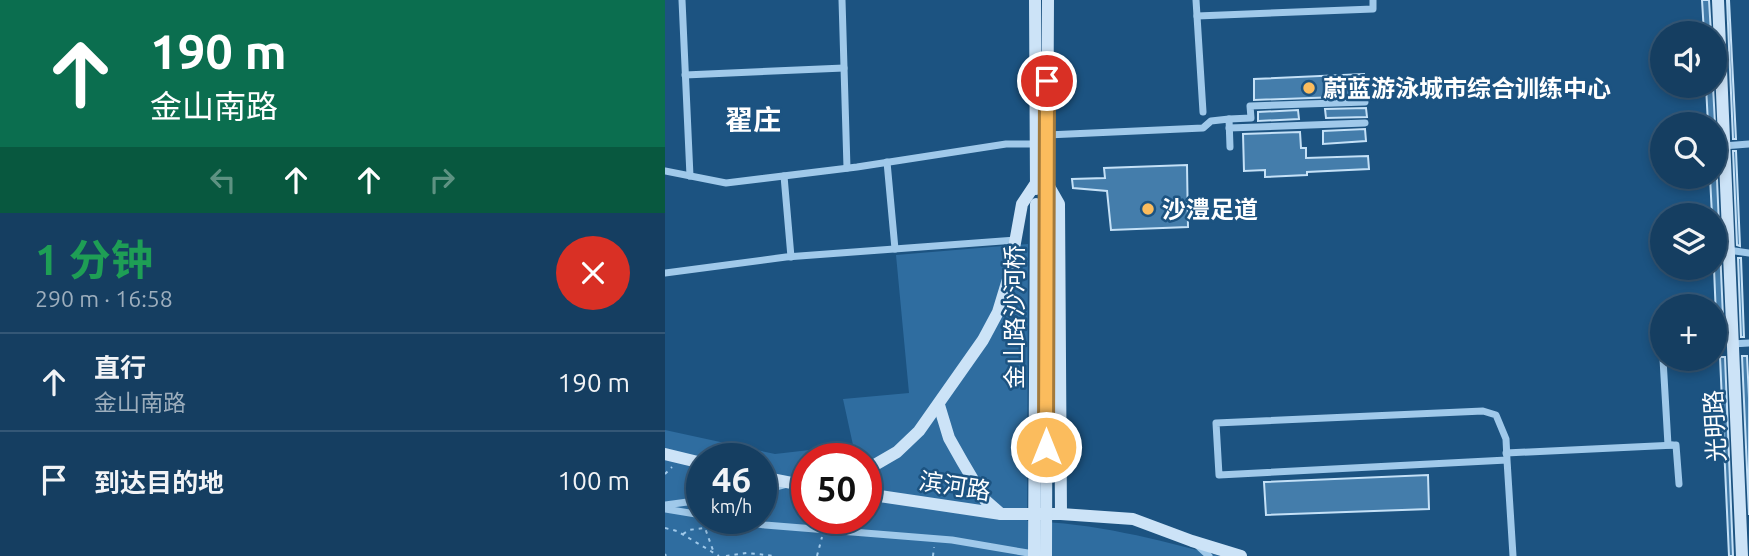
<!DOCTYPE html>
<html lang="zh">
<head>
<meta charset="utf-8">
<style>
	body { margin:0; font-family:Ubuntu,"Noto Sans SC",sans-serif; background:#22496a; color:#f1f3f6; height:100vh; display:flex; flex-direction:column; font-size:26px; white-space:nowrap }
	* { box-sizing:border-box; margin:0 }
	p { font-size:23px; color:#9daebd }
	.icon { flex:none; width:38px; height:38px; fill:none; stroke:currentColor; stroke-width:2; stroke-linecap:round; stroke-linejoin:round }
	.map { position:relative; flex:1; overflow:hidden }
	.sheet { display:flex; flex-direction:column; background:#153e61; width:665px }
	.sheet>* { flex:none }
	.hud { background:#0b6e4f; color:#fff; overflow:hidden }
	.tools { position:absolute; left:985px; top:21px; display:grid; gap:14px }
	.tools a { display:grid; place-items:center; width:77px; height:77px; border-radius:50%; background:#153e61; box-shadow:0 4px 10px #0003,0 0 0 2px #345776; font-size:35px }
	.speed { position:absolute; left:21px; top:443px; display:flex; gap:14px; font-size:35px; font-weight:700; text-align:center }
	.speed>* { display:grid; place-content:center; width:91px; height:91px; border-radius:50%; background:#153e61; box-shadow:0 4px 10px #0003,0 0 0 2px #345776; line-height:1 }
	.speed small { font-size:18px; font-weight:400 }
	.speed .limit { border:10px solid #d22; background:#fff; color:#111 }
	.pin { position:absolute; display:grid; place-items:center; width:60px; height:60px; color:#fff; margin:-30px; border:4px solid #fff; border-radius:50%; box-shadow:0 2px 7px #0007 }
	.me { position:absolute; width:77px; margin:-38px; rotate:0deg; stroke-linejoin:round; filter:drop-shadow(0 0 5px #0008) }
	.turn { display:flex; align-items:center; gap:24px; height:147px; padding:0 35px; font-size:32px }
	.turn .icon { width:91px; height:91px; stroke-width:2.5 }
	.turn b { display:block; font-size:49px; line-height:60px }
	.lanes { display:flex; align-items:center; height:66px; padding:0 35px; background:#0003; justify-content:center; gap:35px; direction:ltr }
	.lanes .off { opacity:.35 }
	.round { display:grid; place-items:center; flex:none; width:74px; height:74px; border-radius:37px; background:#22496a }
	.summary { display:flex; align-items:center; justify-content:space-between; height:119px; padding:0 35px }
	h1 { font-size:42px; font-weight:700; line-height:52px; color:#1e9e55 }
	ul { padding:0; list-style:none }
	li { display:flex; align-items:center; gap:21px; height:98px; padding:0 35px; border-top:2px solid #345776 }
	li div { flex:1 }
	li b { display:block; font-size:26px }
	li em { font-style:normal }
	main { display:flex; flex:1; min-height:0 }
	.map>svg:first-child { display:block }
</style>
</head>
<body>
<main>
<section class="sheet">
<div class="hud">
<div class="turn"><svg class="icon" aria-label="ahead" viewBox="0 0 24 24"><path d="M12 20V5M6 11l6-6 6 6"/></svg><div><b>190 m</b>金山南路</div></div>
<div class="lanes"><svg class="icon off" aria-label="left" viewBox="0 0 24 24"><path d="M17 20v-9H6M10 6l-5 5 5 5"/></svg><svg class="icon" aria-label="ahead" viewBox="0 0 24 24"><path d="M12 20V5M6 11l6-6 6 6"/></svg><svg class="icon" aria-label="ahead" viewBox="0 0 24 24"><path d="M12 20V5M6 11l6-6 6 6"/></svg><svg class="icon off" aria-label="right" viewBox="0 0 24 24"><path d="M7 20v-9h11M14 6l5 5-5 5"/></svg></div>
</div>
<div class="summary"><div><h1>1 分钟</h1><p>290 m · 16:58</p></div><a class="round" style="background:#d93025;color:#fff"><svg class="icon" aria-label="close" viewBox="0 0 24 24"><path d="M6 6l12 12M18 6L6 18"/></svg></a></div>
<ul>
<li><svg class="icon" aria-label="ahead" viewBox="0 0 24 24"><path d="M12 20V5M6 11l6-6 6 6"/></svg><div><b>直行</b><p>金山南路</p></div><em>190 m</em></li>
<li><svg class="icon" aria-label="arrive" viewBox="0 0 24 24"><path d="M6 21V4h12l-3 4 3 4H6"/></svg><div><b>到达目的地</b></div><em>100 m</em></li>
</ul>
</section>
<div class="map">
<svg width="1084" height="556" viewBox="0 0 1084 556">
	<rect width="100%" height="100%" fill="#1c5381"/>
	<path fill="#2f6da0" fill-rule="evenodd" d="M363,244L362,521C429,523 491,539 555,556H0V430L110,454L188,445L178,399L244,393L231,255ZM37,458H96V518H37ZM142,458H201V518H142Z"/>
	<g fill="#447dab" stroke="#c5e1f7" stroke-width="2">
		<path d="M1037,0H1044L1046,33H1039Z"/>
		<path d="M1062,0H1064L1071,139H1068Z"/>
		<path d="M699,74L700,96L589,100V79Z"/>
		<path d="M1041,86H1048L1050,124H1043Z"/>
		<path d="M701,108L702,117L661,118L660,109Z"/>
		<path d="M633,110L634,119L593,121V112Z"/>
		<path d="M700,129L701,141L658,144V131Z"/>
		<path d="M635,132L636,148H641V158L703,156L704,169L642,172V175L600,177V170L579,171L578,134Z"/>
		<path d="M1050,133L1059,340L1052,341L1049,268L1050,215H1047L1045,177H1050Z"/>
		<path d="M1068,151H1071L1075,246L1072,245Z"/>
		<path d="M522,165L523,227L446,230L442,191L408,188L407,179L440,178L439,168Z"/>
		<path d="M1073,258H1076L1079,337H1076Z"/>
		<path d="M1077,356H1082L1084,398V515Z"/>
		<path d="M1055,357H1060L1068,556H1064Z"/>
		<path d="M763,475L764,509L601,515L599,482Z"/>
	</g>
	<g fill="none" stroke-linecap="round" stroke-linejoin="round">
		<g stroke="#a0c9ea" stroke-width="2" stroke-dasharray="3.5 5" stroke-linecap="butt">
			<path d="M0,474L7,467"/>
			<path d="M41,522L40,528L49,553"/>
			<path d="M0,528L12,531L54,556"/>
			<path d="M18,534L24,530L39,528"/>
			<path d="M0,554L1,556"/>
			<path d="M61,556L82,553L110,556"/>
			<path d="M152,556L157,537"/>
			<path d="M268,556L269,547"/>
		</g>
		<g stroke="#a0c9ea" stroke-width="7">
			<path d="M17,0L25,176"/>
			<path d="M177,0L182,168"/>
			<path d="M531,0L538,112"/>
			<path d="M532,16L708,9V0"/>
			<path d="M20,75L179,68"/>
			<path d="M564,119L586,118L585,106L700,102"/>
			<path d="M564,128L700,123"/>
			<path d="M382,135L538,128L546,121L564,119L565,147"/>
			<path d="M1058,146L1084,144"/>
			<path d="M222,162L230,249"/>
			<path d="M0,171L61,183L192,167L341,144H372"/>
			<path d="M119,176L126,257"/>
			<path d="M1063,250L1084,253"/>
			<path d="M0,273L121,257L351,240"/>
			<path d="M1067,344L1084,343"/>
			<path d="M998,359L1003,445H1007"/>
			<path d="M841,453L1011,445L1014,484"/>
			<path d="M842,460L554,475L551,423L818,411L831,415L841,439L842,460L848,556"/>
			<path d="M96,491L122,484"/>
			<path d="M0,505L37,500"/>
			<path d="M0,509L37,515"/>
			<path d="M57,518L100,525L287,540L369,554"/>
			<path d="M533,546L544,556"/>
		</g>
		<g stroke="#cce3f7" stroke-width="12">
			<path d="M370,0L371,189"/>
			<path d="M1053,0L1077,556"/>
			<path d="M382,189L383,0"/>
			<path d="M274,405L284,438L297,461L320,500L336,514"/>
			<path d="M0,454L37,463"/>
			<path d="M201,470L232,452L254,431L318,340L333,312L344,276L357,204L371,183H382L394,204L396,514"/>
			<path d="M96,477L142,486"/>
			<path d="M201,494L336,514H396L468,519L527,541L576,556"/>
		</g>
		<g stroke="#cce3f7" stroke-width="12">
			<path d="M369,556L371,204"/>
			<path d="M381,556L382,203"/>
		</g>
	</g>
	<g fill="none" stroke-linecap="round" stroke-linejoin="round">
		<g stroke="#a37a3c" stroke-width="18">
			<path id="route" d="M381,447L382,81"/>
		</g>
		<use href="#route" stroke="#fbbc5d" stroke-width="12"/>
	</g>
	<g fill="#fbbc5d" stroke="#1c5381" stroke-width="2.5">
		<circle cx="644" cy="88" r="7"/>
		<circle cx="483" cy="209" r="7"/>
	</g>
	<g text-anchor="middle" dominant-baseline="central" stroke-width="5" stroke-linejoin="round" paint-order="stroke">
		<g font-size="24" font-weight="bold" fill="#fff" stroke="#1c5381" text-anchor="start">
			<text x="658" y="88">蔚蓝游泳城市综合训练中心</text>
			<text x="497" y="209">沙澧足道</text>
		</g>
		<g font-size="24" fill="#fff" stroke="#1c5381">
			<text transform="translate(349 317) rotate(-90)">金山路沙河桥</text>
			<text transform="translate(1050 426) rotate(-93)">光明路</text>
			<text transform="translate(290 486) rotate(9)">滨河路</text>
		</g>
		<g font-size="28" font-weight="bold" fill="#fff" stroke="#1c5381">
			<text x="88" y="119">翟庄</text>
		</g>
	</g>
</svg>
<div class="tools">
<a><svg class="icon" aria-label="sound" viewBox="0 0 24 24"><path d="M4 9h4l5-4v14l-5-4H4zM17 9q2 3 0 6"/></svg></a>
<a><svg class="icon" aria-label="search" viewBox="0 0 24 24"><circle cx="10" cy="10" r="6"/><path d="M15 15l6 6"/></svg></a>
<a><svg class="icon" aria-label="layers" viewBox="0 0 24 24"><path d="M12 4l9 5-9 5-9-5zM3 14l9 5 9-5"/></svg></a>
<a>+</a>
</div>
<div class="speed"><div>46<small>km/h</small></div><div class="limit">50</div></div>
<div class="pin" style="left:382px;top:81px;background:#d93025"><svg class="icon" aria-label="arrive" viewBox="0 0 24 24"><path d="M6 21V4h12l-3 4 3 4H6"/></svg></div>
<svg class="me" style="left:381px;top:447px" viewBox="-20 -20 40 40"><circle r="17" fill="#fbbc5d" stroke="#fff" stroke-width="3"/><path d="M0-11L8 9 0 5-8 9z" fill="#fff"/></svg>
</div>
</main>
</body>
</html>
